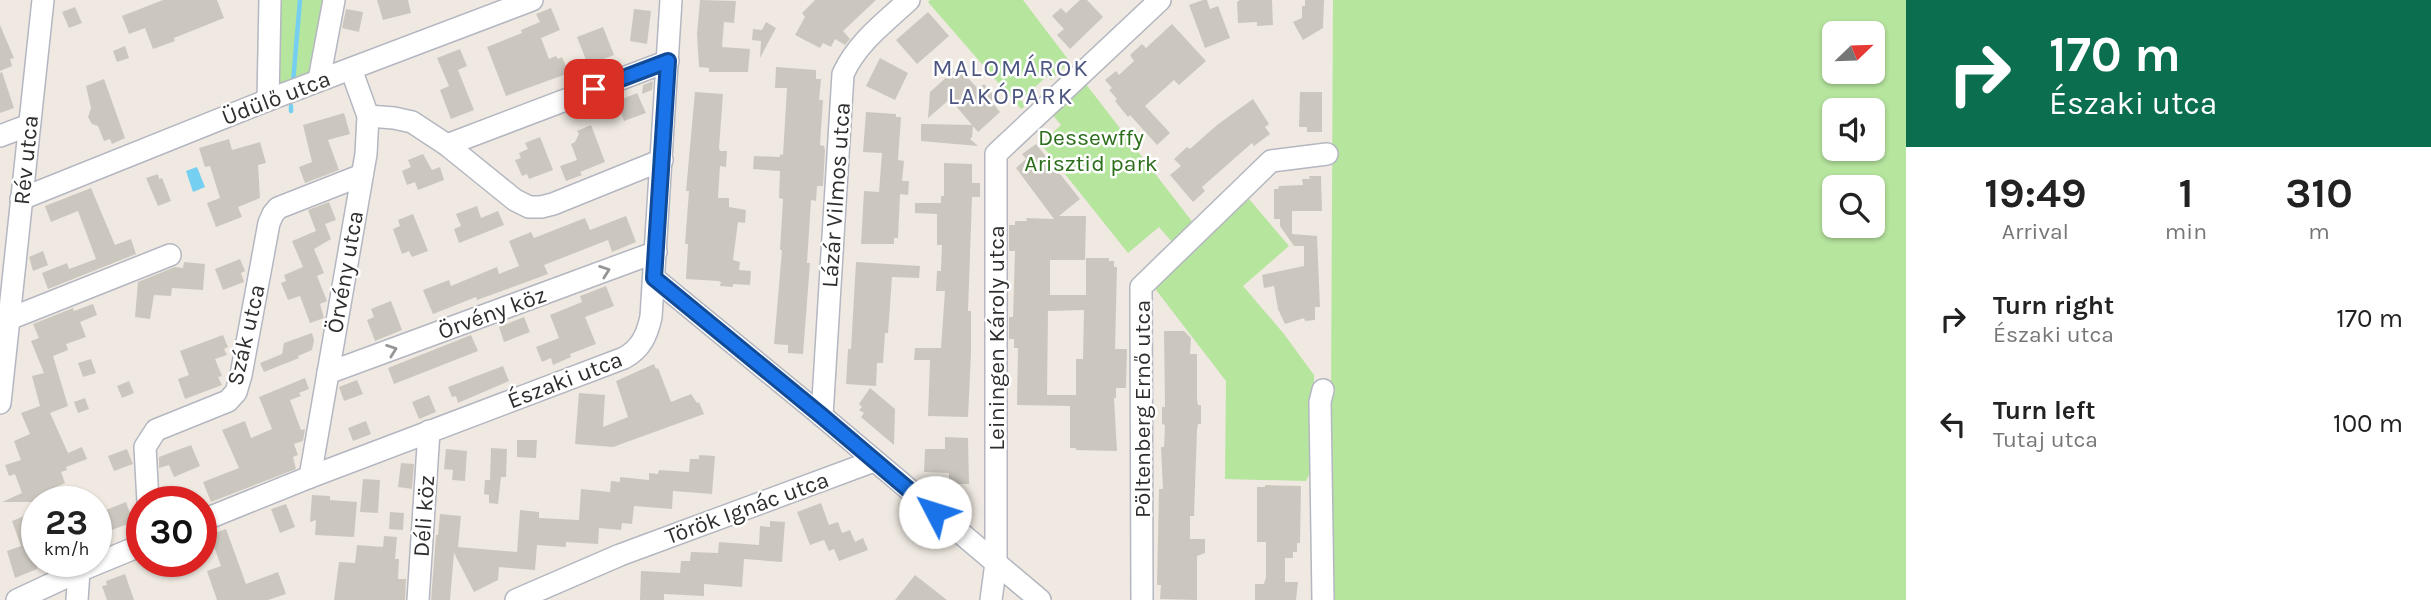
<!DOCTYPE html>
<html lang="en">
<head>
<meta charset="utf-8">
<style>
	body { margin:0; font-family:Karla,sans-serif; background:#f6f6f6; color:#222; height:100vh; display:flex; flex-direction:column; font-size:26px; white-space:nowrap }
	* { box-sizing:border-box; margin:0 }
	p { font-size:23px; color:#767676 }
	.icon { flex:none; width:38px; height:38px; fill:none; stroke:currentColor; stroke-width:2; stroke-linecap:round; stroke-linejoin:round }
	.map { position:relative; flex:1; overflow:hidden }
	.details { display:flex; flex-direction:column; background:#fff; width:525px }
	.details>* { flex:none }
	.top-card { background:#0b6e4f; color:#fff; overflow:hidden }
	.needle { width:46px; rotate:67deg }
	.controls { position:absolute; left:1822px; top:21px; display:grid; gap:14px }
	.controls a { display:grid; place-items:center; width:63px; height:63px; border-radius:10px; background:#fff; box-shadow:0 2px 5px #0004; font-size:35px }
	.speed { position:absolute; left:21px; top:486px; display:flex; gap:14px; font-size:35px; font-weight:700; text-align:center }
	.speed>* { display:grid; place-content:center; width:91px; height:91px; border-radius:50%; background:#fff; box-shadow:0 2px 5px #0004; line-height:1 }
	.speed small { font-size:18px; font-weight:400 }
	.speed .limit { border:10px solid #d22; background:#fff; color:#111 }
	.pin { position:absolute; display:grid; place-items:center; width:60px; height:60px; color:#fff; margin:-30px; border-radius:14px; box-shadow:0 4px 10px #0006 }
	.me { position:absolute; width:77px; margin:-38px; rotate:310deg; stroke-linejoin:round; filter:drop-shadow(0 0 5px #0008) }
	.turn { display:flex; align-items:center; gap:24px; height:147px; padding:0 28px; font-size:32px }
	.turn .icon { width:91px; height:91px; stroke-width:2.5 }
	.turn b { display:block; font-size:49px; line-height:60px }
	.eta { display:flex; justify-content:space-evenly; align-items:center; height:119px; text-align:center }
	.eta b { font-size:42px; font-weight:700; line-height:49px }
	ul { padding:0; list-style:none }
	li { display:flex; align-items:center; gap:21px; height:105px; padding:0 28px }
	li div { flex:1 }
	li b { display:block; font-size:26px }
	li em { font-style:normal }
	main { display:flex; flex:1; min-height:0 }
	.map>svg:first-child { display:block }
</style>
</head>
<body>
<main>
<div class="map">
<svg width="1906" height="600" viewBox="0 0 1906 600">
	<rect width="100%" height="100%" fill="#efe9e1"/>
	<g fill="#b6e59e" fill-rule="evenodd">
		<path d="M280,0H326L311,83L277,93Z"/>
		<path d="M930,0H1023L1070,62L1051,80L1047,76L1021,100L1025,106L1021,109L928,2Z"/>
		<path d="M1333,0H1906V600H1330ZM1834,33H1872V72H1834ZM1834,110H1872V149H1834ZM1834,187H1872V226H1834Z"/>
		<path d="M1085,83L1194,224L1172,242L1159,227L1128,253L1041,144L1061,125L1051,113Z"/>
		<path d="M1249,199L1289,246L1243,286L1284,334L1314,375L1315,463L1306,481L1225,479L1226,381L1153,286Z"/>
	</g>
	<path fill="#75cff0" d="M197,167L205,187L193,192L186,171Z"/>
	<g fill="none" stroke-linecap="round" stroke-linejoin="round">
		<g stroke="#75cff0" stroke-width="4.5">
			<path d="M293,82L300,0"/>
			<path d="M291,111V106"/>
		</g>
	</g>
	<g fill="#cbc7bf" fill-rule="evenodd">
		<path d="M163,0H217L224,18L174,38L175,41L153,49L145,28L129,34L122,16Z"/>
		<path d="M377,0H408L411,13L383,20Z"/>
		<path d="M700,0L736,1L734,23L724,22L722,47L750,49L748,72H709V68L699,67L697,34Z"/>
		<path d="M815,0H876L843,31L850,39L845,45L835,39L831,47L823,43L820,48L795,35L805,17L802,13Z"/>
		<path d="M1080,0H1087L1103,17L1070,49L1057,35L1064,29L1052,16L1061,8L1066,13Z"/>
		<path d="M1203,0H1207L1210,9L1218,6L1230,38L1205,48L1189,5Z"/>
		<path d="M1240,0H1272L1273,25L1257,26V22L1238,23L1237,2Z"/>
		<path d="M1305,0H1324L1323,28L1303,40L1293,22L1302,18V6H1305Z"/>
		<path d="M75,7L82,23L69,28L62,12Z"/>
		<path d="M551,8L560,30L541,38L549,59L556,56L558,59L562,57L569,73L506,96L487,47L522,33L521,30L540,22L536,14Z"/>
		<path d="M346,9L363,12L359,32L342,28Z"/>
		<path d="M634,9L651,11L647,44L630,41Z"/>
		<path d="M928,12L949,36L917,64L896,40Z"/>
		<path d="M766,22L776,28L760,58L761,41L752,40L753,29L762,30Z"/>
		<path d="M1172,24L1206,61L1179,85L1174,80L1145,106L1170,133L1157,145L1130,115L1128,117L1115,101L1117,99L1109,90L1112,88L1105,80L1116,71L1119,75L1134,61L1130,55L1142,44L1146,48Z"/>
		<path d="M0,25L14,58L10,59L12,66L0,71Z"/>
		<path d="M603,27L614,55L588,65L577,37Z"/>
		<path d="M125,46L129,58L117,62L113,51Z"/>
		<path d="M460,49L467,66L458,70L474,110L451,119L440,90L449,86L437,58Z"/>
		<path d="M880,58L908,73L895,100L866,86Z"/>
		<path d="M776,67L816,70V79H821L819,100H823L820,145L824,146L825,150L823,186H817L816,201L811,200L807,263H810L803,354L788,353V345L774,344L782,250H780L783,199L779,198L780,171L753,169L754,156L780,157V154L783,155L787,88H775Z"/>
		<path d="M958,67L978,89L984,84L995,97L991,101L1000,112L978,132L950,99L928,118L930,92Z"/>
		<path d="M2,72L14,108L0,113V73Z"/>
		<path d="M104,79L125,138L112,144L110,139L104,141L98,126L92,124L88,117L91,108L86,86Z"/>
		<path d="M653,81L652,90L642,94L643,85Z"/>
		<path d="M695,92L723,94L719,148L720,151H727L726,167L720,166L718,198H729V207L746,210L745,223L738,222L733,260L740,262L739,270L751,271L750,285L733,284V287L720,286L721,282L718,281L686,279L688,244H685L689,191H686Z"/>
		<path d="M1300,92H1322V132H1307V127H1299Z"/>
		<path d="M637,93L646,113L624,121L617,101Z"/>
		<path d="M1253,99L1269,124L1265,127L1270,134L1254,146L1252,143L1202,187L1205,191L1193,202L1170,175L1181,166L1174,159L1187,147L1190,149L1217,125Z"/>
		<path d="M866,112L896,114V117H901L898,160L904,161L902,181H909L908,195L900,194L898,238H894V244H861L864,191L879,192L882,153L863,152Z"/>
		<path d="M344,113L350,134L328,140L339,170L305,183L299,167L312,162L303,125Z"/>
		<path d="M921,124L973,125L972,137L970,139L978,146L921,141Z"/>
		<path d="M591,125L605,162L580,172L582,175L566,181L560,166L577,160L571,144L575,142L579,134L577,131Z"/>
		<path d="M540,137L553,170L529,179L527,174L522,176L515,160L521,158L519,153L528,149L525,143Z"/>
		<path d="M229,139L232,150L260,142L266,163L258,165L260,198L238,207L242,217L216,227L207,203L220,198L210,166L205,167L199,148Z"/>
		<path d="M1036,144L1080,199L1059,216H1086L1085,260H1050V295H1086V258H1109V261H1114V267H1117L1115,349H1127L1126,388H1116V398H1114L1117,451L1076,450V448H1070V406L1017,405L1018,348H1014V339H1009V317H1013L1015,251H1009V225H1015V221H1027L1026,218L1054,219L1016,168L1026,159L1022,154ZM1084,310L1083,359H1076V395H1047L1048,311Z"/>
		<path d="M423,154L432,170L440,167L444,180L418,190L415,182L407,185L402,171L411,167L408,160Z"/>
		<path d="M944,163L972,164V183H980V197H972L968,311H971V353L968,417L928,416L930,360H914L915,348H941L945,291H936L937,271H941L942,245H937V214L915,213V203H941V196H944Z"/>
		<path d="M158,174L159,179L162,178L171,201L158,206L146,178Z"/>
		<path d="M1309,176H1321L1322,211H1292V234L1317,236L1320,307H1315V320L1305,321L1304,318L1285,324L1278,309L1274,286L1264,288L1262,275L1304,266V246H1294L1280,226V219H1274V189H1278L1279,186L1303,185L1302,179H1310Z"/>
		<path d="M91,188L115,245L131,239L136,254L48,289L42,273L67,263L69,269L96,259L78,211L51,222L45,206Z"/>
		<path d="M329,202L336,220L325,224L331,239L314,249L324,273L317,276L327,301L320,304L324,318L310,323L300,296L288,300L281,283L286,281L284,275L303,267L292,241L316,231L308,210Z"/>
		<path d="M477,206L481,218L498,211L504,225L459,243L454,229L461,226L456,214Z"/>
		<path d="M413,214L428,251L412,257L409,251L402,254L393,229L400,226L398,220Z"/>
		<path d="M626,216L636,242L612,252L608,240L544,265L548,274L477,300L476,297L433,314L423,290L449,280L451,286L497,267L499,274L519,266L509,241L531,232L534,238L585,218L590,230Z"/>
		<path d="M43,251L48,265L33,271L29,257Z"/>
		<path d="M240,259L245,271L241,273L244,282L223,290L215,269Z"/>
		<path d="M184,262L205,264L203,290L172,288L171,296L154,295L150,319L135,317L138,282L175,267L183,268Z"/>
		<path d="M856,262L920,266L919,278L892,277L888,333H885L883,363H877L876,386L846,384L848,349H851Z"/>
		<path d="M606,286L614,306L585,317L596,344L570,354L571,357L553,365L551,358L542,362L536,347L559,338L550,315L582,302L580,296Z"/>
		<path d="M391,301L402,330L375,341L367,320L374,317L371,309Z"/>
		<path d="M93,304L97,315L80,322L86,337L66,344L68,350L53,356L68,406L50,413L68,453L82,447L87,459L66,467L67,470L61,472L65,483L54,488L59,502H2L22,493L15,474L9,476L5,465L21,460L14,441L30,434L21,413L40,406L32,376L44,373L31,341L39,338L33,324L73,308L74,311Z"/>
		<path d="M524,317L530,332L504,342L499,327Z"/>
		<path d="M1164,331H1184L1191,338L1190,354H1197V399L1198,405H1201V424H1198L1197,430L1194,516H1190V539H1205V553L1197,556V600L1160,599L1161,585H1157L1159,489H1163L1161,447H1164L1165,425L1162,424V407H1165Z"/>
		<path d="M312,333L314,340L312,350L298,356L299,358L264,372L260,363L282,354L284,343Z"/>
		<path d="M223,335L228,347L224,349L227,355L215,359L222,376L218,377L222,385L185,399L178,379L189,375L180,351Z"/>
		<path d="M471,335L478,351L394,384L388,368Z"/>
		<path d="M91,359L96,373L83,377L78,363Z"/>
		<path d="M654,364L656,369L658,368L671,402L691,394L697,403L699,402L704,414L613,447L575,444L579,393L605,395L603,427L628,417L616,381Z"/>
		<path d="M503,366L509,381L458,403L456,396L452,397L448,387Z"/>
		<path d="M305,378L309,389L299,393L301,396L290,400L301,430L305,429L303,441L294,444L298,455L293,457L296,469L211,502L203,482L239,468L222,430L245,421L251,438L272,429L259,397Z"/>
		<path d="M357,380L363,394L344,401L339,387Z"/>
		<path d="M129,381L134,393L122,398L117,386Z"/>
		<path d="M870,388L895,409L894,445L861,417L864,413L859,410L862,407L859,404Z"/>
		<path d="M429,395L436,412L419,419L412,402Z"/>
		<path d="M85,398L89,409L78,413L74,402Z"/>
		<path d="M366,421L371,434L353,441L348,428Z"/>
		<path d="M945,437L968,438L969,484H949V473L924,472L925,449H945Z"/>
		<path d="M517,440H537L536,458L517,457Z"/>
		<path d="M191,445L200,466L174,477L169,465L159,468V457Z"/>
		<path d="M491,448L507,449L506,477H501L498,504L489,503V495L484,494L485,480H490Z"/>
		<path d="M127,449L133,464L114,471L108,456Z"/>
		<path d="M446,449L467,451L465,481L452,480L453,470L444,469Z"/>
		<path d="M699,455L715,456L712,494L673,491L672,509L634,506L632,524L622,523L621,530L599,528L598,544L566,542V547L537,545L535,570L499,567L498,580L474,592L454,553L450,600H431L436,535H438L440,514L461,516L458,547L517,552L520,510L539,512V518L579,520L581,489L610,492L611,481L620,482V477L649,480V473L658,474L659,470L689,472L690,459H699Z"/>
		<path d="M401,463L414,464L412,489L398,487Z"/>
		<path d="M363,479L380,480L378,513L360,512Z"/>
		<path d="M1265,485L1301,486L1300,543H1297V552H1293V558H1285V582H1298L1296,600H1255V584H1264L1266,577V542H1257V487H1265Z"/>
		<path d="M312,495L330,496V500L357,502L354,537L315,535L316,520L310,522Z"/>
		<path d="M126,502L133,522L104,533L96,514Z"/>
		<path d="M821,503L829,525L838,522L842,533L850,530L855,542L863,538L868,550L839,561L834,549L829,551L824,540L810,545L797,512Z"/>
		<path d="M286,504L295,527L280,533L271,509Z"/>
		<path d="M37,511V569L15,578L7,551L21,546L12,521Z"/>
		<path d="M390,512L404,513L403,530L389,529Z"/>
		<path d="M770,521L785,522L782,562L744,559L742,587L704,584V596L664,594V600H640L641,571L680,573L681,561H690L691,552L718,553L719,542L759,545L760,526L770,527Z"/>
		<path d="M226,529L246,584L278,572L286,594L268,600H217L207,571L221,566L210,535Z"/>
		<path d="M384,536L397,537L395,559H399L398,579H406L405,600H334L339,562L355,563L357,545L383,547Z"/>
		<path d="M125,574L134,600H107L102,586L107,585L106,581Z"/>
		<path d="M915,575L947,600H895Z"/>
	</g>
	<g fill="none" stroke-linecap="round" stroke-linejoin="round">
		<g stroke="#b4b7c1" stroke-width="24">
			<g id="minor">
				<path d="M319,80L334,0"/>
				<path d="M268,100L270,0"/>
				<path d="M368,116L394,118L412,122L447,145L515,200L529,207H541L553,204L662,160"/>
				<path d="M0,136L29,125"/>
				<path d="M447,145L668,61"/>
				<path d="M21,199L268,100L532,0"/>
				<path d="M654,278L822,416L1040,600"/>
				<path d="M9,319L170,255"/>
				<path d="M328,373L656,252"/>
				<path d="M1323,390L1320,402L1323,600"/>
				<path d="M0,403L43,0"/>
				<path d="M822,416L843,74C857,43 884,23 909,0"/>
				<path d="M310,477L366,154L368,116L351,69"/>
				<path d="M148,502L145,447L156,430L228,401L236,392L241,375L269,223L273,214L278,208L362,175"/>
				<path d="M201,521L310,477L624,358C641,349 647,335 651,317L671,0"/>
				<path d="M17,600L79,571L142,545"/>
				<path d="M77,600L79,571"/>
				<path d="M418,600L429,431"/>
				<path d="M516,600L620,555L874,461"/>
				<path d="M991,600L996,563V154L1160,0"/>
				<path d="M1142,600L1141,287L1271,161L1327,154"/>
			</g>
		</g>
		<use href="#minor" stroke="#fff" stroke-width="21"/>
	</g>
	<defs><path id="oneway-chevron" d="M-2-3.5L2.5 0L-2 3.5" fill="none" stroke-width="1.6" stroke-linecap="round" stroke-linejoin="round" transform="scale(1.75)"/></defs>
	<g stroke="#969696">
		<use href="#oneway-chevron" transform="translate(605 271) rotate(-20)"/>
		<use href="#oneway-chevron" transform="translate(392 350) rotate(-20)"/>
	</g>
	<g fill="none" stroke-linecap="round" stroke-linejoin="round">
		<g stroke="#114b97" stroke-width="18">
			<path id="route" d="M594,89L668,61L654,278L822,416L935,512"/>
		</g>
		<use href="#route" stroke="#1a73e8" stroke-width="12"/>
	</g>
	<g text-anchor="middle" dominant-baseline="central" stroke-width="5" stroke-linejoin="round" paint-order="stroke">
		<g font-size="23" fill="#2e2e2e" stroke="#fff">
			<text transform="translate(276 98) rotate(-21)">Üdülő utca</text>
			<text transform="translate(26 160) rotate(-84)">Rév utca</text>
			<text transform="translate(836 195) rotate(-86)">Lázár Vilmos utca</text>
			<text transform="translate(345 272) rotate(-80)">Örvény utca</text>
			<text transform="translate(492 313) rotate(-20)">Örvény köz</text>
			<text transform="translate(246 335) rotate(-77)">Szák utca</text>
			<text transform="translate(996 338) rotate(-90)">Leiningen Károly utca</text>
			<text transform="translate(565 380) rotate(-21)">Északi utca</text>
			<text transform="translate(1142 409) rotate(-90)">Pöltenberg Ernő utca</text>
			<text transform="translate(747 508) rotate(-20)">Török Ignác utca</text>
			<text transform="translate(424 516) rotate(-86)">Déli köz</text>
		</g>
		<g font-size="23" fill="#2c6e1b" stroke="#fff">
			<text x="1091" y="137">Dessewffy<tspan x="1091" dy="26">Arisztid park</tspan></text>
		</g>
		<g font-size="24" letter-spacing="2" fill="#4d5680" stroke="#fff">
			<text x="1011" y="68">MALOMÁROK<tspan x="1011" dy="28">LAKÓPARK</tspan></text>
		</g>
	</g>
</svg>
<div class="controls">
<a><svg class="needle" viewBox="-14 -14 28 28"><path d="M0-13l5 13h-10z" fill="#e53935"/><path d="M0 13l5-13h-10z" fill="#767676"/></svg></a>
<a><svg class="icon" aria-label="sound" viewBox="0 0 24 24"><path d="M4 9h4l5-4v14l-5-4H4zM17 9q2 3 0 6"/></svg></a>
<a><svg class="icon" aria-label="search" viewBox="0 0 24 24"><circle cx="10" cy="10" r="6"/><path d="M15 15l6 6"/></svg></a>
</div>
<div class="speed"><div>23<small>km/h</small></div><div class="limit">30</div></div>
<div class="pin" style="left:594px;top:89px;background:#d93025"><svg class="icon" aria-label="arrive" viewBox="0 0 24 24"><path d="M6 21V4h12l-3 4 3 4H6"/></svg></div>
<svg class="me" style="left:935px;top:512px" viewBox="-20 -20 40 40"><circle r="19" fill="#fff"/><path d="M0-13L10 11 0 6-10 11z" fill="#1a73e8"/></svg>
</div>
<section class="details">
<div class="top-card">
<div class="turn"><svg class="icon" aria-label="right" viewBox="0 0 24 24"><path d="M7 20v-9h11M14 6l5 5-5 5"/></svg><div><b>170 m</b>Északi utca</div></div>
</div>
<div class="eta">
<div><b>19:49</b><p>Arrival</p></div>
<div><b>1</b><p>min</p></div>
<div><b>310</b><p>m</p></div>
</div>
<ul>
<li><svg class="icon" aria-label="right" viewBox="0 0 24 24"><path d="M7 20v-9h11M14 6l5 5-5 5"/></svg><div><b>Turn right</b><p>Északi utca</p></div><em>170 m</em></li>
<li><svg class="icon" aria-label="left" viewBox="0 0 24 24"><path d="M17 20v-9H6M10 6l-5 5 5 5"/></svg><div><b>Turn left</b><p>Tutaj utca</p></div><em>100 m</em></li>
</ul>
</section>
</main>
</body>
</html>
